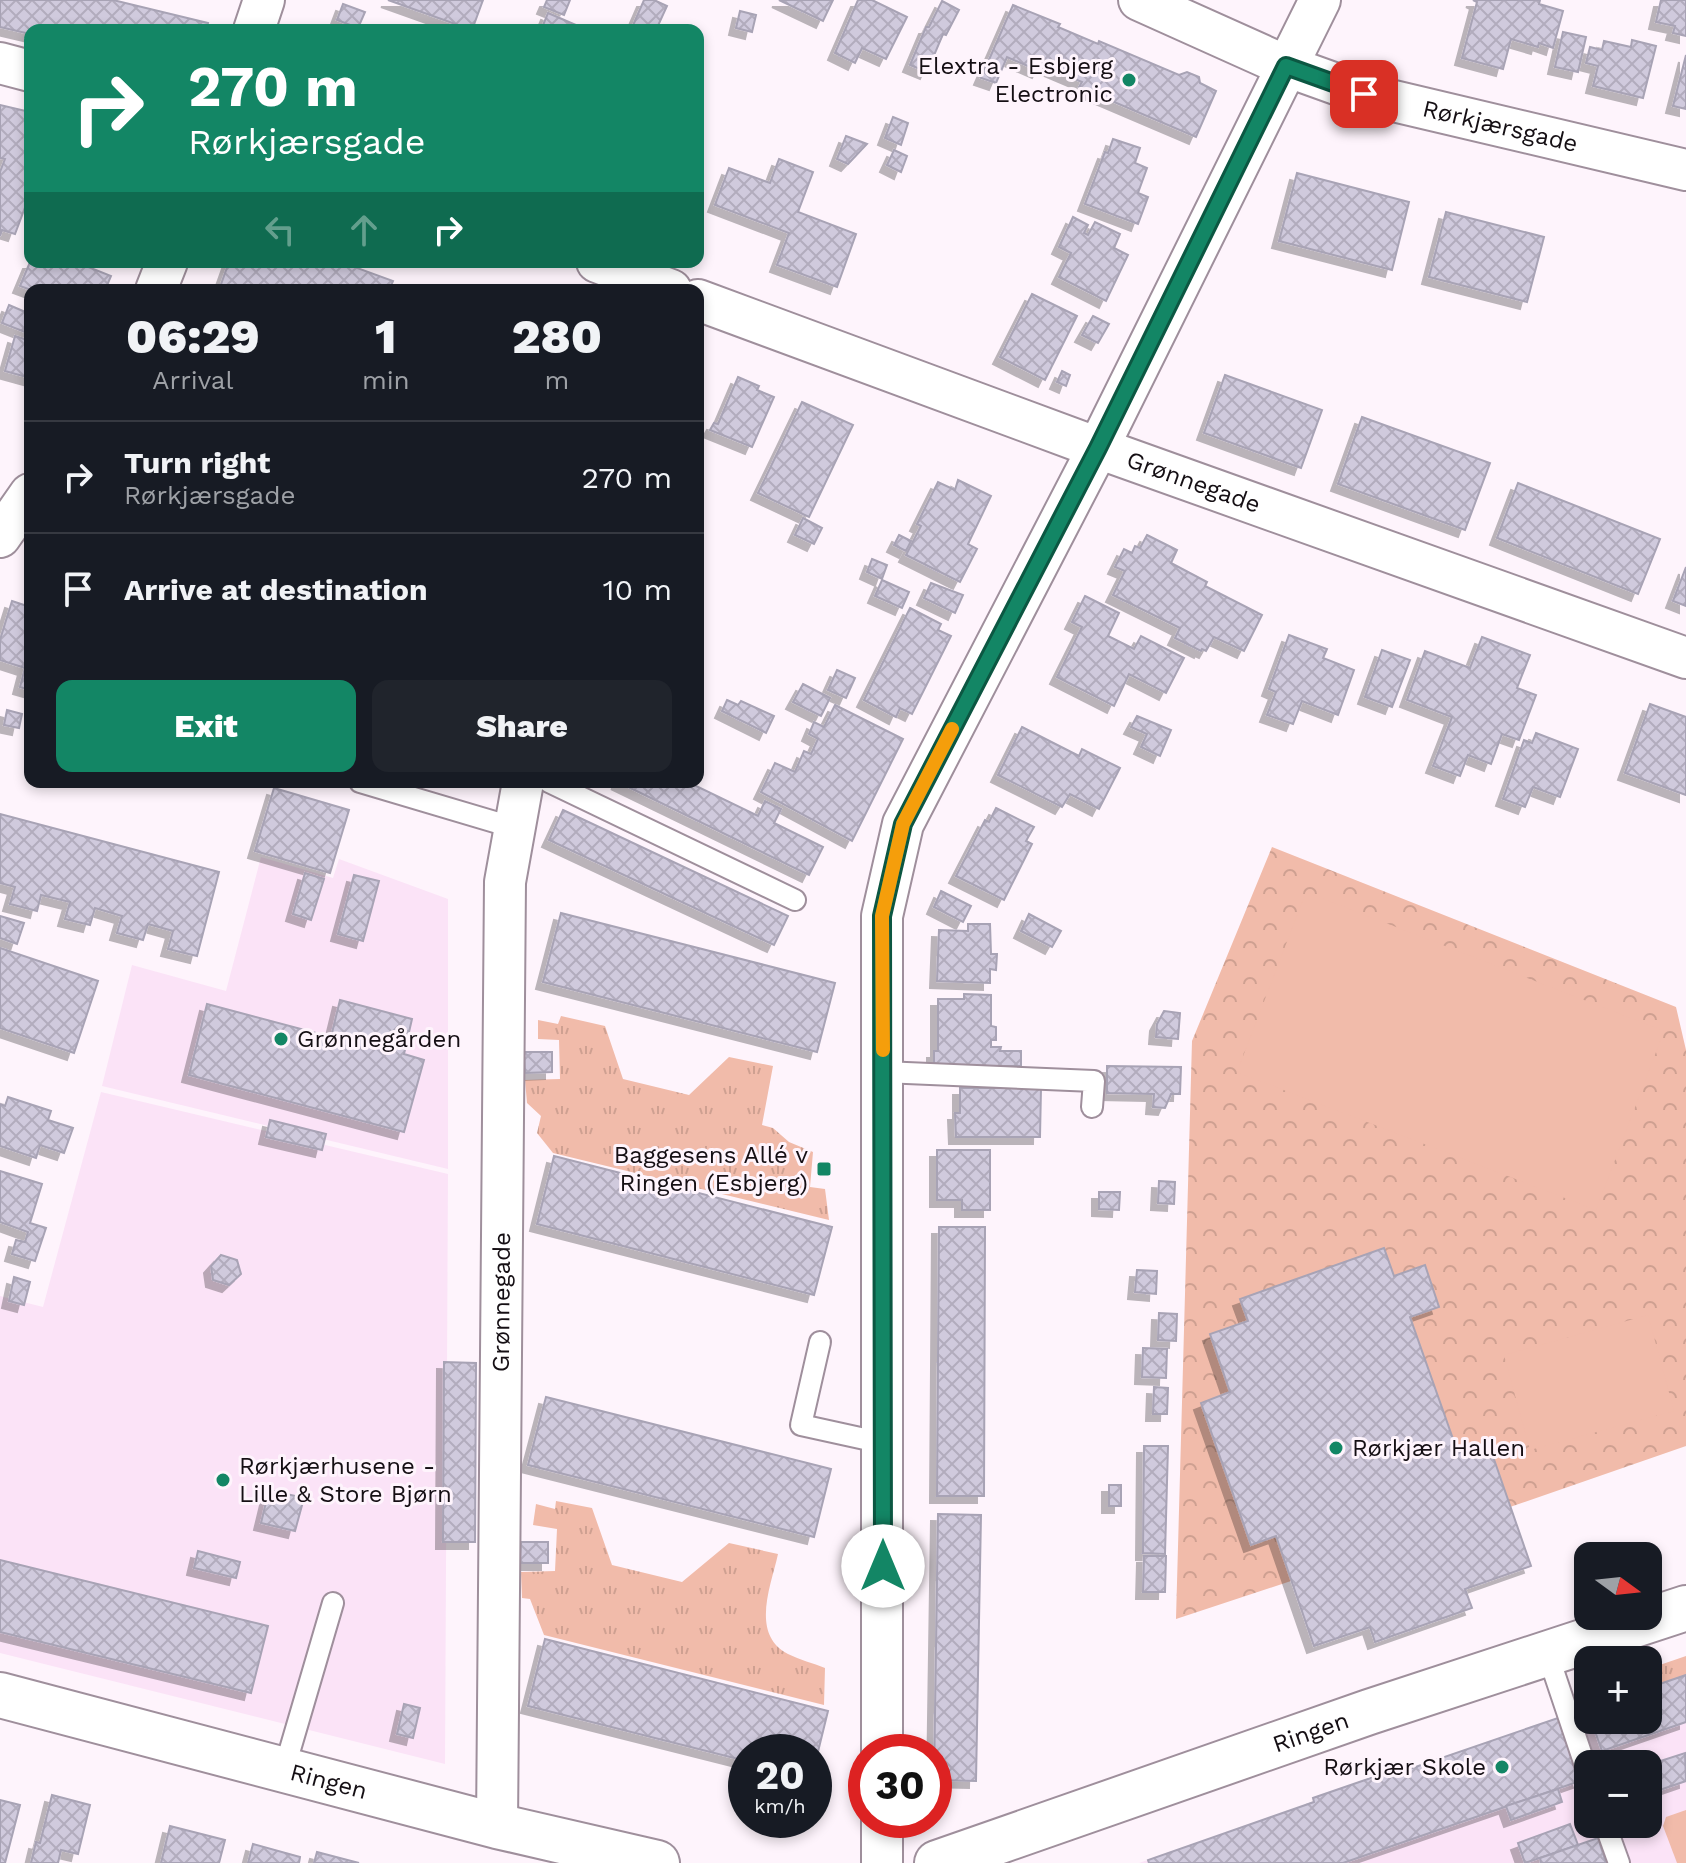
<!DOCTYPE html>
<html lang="en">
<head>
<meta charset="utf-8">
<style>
	body { margin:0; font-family:"Work Sans",sans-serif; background:#20242c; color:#f1f3f6; height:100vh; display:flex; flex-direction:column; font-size:30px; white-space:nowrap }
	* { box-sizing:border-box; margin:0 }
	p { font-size:26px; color:#9ea1a6 }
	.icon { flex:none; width:44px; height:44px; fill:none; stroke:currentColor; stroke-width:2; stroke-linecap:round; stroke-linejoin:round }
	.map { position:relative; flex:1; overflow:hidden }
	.sheet { position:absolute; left:24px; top:284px; width:680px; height:504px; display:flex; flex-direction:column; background:#171b24; border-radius:16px; box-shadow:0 4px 12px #0003 }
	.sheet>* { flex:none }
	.hud { position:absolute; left:24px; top:24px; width:680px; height:244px; border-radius:16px; box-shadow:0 4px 12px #0003; background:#138665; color:#fff; overflow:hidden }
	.needle { width:52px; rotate:105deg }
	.fabs { position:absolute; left:1574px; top:1542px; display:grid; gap:16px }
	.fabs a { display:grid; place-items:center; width:88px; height:88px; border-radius:16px; background:#171b24; box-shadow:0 4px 12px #0003; font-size:40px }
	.speed { position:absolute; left:728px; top:1734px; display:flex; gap:16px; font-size:40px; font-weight:700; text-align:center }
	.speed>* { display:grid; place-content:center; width:104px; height:104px; border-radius:50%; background:#171b24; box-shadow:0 4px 12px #0003; line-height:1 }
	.speed small { font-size:20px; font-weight:400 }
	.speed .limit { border:12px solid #d22; background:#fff; color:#111 }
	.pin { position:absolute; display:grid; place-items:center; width:68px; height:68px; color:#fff; margin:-34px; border-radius:16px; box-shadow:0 4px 12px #0006 }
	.me { position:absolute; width:88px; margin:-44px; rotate:0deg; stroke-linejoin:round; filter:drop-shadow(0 0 6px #0008) }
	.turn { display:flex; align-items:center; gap:28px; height:168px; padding:0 32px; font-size:36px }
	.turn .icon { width:104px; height:104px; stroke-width:2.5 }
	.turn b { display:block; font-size:56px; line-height:68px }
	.lanes { display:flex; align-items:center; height:76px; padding:0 32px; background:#0003; justify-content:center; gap:40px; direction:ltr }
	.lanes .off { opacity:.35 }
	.eta { display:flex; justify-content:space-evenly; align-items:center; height:136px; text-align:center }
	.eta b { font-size:48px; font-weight:800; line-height:56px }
	.action { display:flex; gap:16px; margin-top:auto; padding:16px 32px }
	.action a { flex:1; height:92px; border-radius:16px; background:#138665; color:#fff; font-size:32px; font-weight:800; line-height:92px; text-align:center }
	.action a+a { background:#20242c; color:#f1f3f6 }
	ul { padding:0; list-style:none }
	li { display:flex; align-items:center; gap:24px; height:112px; padding:0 32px; border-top:2px solid #363941 }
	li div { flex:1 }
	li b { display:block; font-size:30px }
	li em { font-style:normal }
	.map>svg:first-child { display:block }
</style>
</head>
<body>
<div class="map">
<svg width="1686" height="1863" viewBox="0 0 1686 1863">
	<defs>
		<pattern id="grass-tufts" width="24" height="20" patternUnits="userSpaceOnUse" patternTransform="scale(2)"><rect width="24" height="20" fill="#f1bbaa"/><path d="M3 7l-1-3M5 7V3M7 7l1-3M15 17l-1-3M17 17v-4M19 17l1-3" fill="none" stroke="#cea091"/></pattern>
		<pattern id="park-crowns" width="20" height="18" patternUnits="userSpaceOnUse" patternTransform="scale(2)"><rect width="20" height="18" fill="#f1bbaa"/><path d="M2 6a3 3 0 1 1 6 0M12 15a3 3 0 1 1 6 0" fill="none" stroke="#cea091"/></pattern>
		<pattern id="building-cross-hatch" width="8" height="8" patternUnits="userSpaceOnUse" patternTransform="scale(2)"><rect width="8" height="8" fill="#d0cadd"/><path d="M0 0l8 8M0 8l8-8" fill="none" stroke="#b2acbd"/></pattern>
		<filter id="shadow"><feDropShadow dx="-7" dy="7" stdDeviation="0" flood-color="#0004"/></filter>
	</defs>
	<rect width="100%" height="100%" fill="#fef4fc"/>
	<g fill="#fbe3f7" fill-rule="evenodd">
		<path d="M261,857L333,878L339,859L448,899V1169L102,1086L132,965L226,991Z"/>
		<path d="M101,1092L448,1174L445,1764L0,1653V1296L43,1307Z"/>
		<path d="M1686,1675V1863H1139L1314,1802L1351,1785L1394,1770L1396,1774L1588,1708V1720H1648V1688ZM1588,1764H1648V1824H1588Z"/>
	</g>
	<g fill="url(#grass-tufts)">
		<path d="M561,1016L605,1026L623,1079L689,1095L729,1057L773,1066L762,1125L773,1128L789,1142L813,1152L810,1187L825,1189L829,1220L553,1153L537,1133L541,1116L527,1103L525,1080L560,1079L559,1040L538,1039V1020L558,1024Z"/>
		<path d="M556,1501L592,1508L612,1565L682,1582L729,1543L778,1554C771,1586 750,1634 788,1654C800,1660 813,1663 825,1668L824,1705L544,1635L530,1599L522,1598L521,1572L555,1571L557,1529L533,1525L536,1504L555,1509Z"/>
		<path d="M1686,1656V1675L1648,1688V1669Z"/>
	</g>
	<path fill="url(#park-crowns)" d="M1272,847L1676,1007L1686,1050V1446L1510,1507L1488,1443L1458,1453L1410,1317L1439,1307L1394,1276L1384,1248L1240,1299L1248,1321L1211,1334L1230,1392L1201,1404L1251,1545L1276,1536L1291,1581L1176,1619L1192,1041Z"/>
	<g fill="#f1bbaa">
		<path d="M1306,892L1664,1031L1596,1210L1237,1072Z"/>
		<path d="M1648,1315L1674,1411L1530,1450L1504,1355Z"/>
		<path d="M1686,1810V1863H1677L1663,1826L1666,1817Z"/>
	</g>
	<g fill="url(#building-cross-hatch)" stroke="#a8a3b5" stroke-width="2" filter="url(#shadow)">
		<path d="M0,0H113L208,23L206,30H30V34L0,27Z"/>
		<path d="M388,0H483L472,30Z"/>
		<path d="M547,0H570L564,15L544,7Z"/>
		<path d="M644,0H654L667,6L656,30H631Z"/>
		<path d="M779,0H833L823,21Z"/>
		<path d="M858,0H872L907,17L886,59L862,48L855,63L835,53Z"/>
		<path d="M1473,0H1540L1539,4L1563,11L1553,48L1539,43L1538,47L1511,39L1503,69L1462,58L1477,2Z"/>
		<path d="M1661,0H1686V36L1673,33L1675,26L1656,22Z"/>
		<path d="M942,1L959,10L946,35L943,34L927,72L910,65L926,27H929Z"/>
		<path d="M343,4L365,12L358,28L337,20Z"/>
		<path d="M1013,5L1060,24L1058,27L1098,44L1099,41L1179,75L1187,72L1199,77L1200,83L1216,91L1196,137L1079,87L1082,82L1042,65L1039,71L1007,57L996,83L981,78Z"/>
		<path d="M740,11L756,15L752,32L736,28Z"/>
		<path d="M548,13L583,28L582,30H541Z"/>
		<path d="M1563,32L1586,37L1578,72L1555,67Z"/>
		<path d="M1632,40L1656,46L1643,98L1593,86L1598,66L1586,63L1590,47L1602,50L1604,41L1631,47Z"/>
		<path d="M1686,55V109L1673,106Z"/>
		<path d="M0,105L30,112V194L15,234L2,230L0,236V172L5,159L0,158Z"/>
		<path d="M893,117L908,123L901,145L885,138Z"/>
		<path d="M846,136L867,144L848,164L837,159Z"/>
		<path d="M1113,139L1140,148L1135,163L1147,168L1138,193L1148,197L1138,224L1085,204L1105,152L1108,153Z"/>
		<path d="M894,150L907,156L901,172L887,165Z"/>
		<path d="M779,159L813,172L798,212L856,234L837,287L777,265L789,233L715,205L729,168L770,183Z"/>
		<path d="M1297,173L1409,202L1392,270L1279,241Z"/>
		<path d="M1446,212L1544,237L1527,302L1429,277Z"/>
		<path d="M1073,217L1088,225L1084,233L1088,235L1095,222L1120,234L1114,248L1128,255L1106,301L1059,277L1071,253L1059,247Z"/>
		<path d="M30,262H76L111,276L105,290H31L20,286Z"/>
		<path d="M229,262H359L357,268L393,281L389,290H219Z"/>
		<path d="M1032,294L1077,316L1045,380L1000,357Z"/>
		<path d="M9,305L30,314V334L2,323Z"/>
		<path d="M1093,316L1109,324L1098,343L1082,335Z"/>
		<path d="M15,336L30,341V378L5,371Z"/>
		<path d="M1062,371L1070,375L1066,386L1057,382Z"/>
		<path d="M1225,375L1322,410L1301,468L1204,433Z"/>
		<path d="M738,377L759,386L757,390L774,397L752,447L710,430L714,423L718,424Z"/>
		<path d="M802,402L853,425L809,517L758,493Z"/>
		<path d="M1362,417L1490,463L1465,530L1338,484Z"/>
		<path d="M958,480L991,496L968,544L977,549L960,582L906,555L921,526L917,524L938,482L955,490Z"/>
		<path d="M1518,483L1660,539L1638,594L1497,538Z"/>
		<path d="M803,518L822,528L814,544L795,535Z"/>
		<path d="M899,535L911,541L906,551L894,545Z"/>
		<path d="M1147,535L1177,550L1171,563L1207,582L1205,586L1262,615L1244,651L1214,637L1206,651L1202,649L1201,651L1175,638L1180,628L1113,595L1125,571L1115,567L1124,549L1132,553L1135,546L1140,548Z"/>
		<path d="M872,559L887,565L882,579L867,572Z"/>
		<path d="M1686,567V606L1673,601Z"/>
		<path d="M882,580L909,592L902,608L875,596Z"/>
		<path d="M931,583L963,595L955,613L924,598Z"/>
		<path d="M1085,596L1119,613L1108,636L1134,649L1141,636L1184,658L1166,693L1129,674L1114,706L1057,677L1082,627L1072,622Z"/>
		<path d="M12,601L30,607V690L20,687L25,668L0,660V640Z"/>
		<path d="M910,608L941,624L938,630L951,636L912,714L900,708L896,717L864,700Z"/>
		<path d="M1289,635L1327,649L1323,658L1354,670L1338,715L1302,701L1293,724L1267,715L1276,692L1269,689Z"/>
		<path d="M1482,637L1530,655L1517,688L1536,695L1519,740L1502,734L1491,764L1468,755L1460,776L1433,766L1452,717L1407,700L1425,651L1470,668Z"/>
		<path d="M1382,650L1410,660L1392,707L1365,697Z"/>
		<path d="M837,670L855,678L846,698L828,690Z"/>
		<path d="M803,684L830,698L821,716L793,702Z"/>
		<path d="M727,700L738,705L741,701L774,716L766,733L722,711Z"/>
		<path d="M1650,704L1686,717V795L1625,773Z"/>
		<path d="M835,705L903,739L852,841L761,792L775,763L795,772L804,751L811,754L818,739L809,734L814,722L824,727Z"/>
		<path d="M7,710L22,714L19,728L4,725Z"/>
		<path d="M1137,716L1171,730L1160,756L1141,747L1147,734L1131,727Z"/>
		<path d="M1022,727L1079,756L1082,749L1120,768L1099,809L1070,794L1062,807L998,775Z"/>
		<path d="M1536,733L1578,749L1560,797L1533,787L1525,807L1503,799L1524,740L1532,743Z"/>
		<path d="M618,782H688L758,816L765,801L781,809L774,823L823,847L809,875Z"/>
		<path d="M274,788L349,810L330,873L255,851Z"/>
		<path d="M996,808L1034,827L1026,841L1032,844L1004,900L956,876L985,820L989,822Z"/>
		<path d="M563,810L788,916L774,945L549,840Z"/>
		<path d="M0,814L219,872L197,956L168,949L173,931L148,924L143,940L117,933L122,916L95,908L90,925L65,919L70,902L41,895L37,911L10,904L15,887L0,883Z"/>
		<path d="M305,873L324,879L311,920L293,914Z"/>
		<path d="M354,875L379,881L363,941L338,934Z"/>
		<path d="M941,891L971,906L963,922L934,907Z"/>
		<path d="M561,913L835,983L817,1052L543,982Z"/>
		<path d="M1029,914L1061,931L1052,947L1021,931Z"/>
		<path d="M0,916L24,923L17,944L0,938Z"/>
		<path d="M968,924H990L991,954H997L996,970L990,969V983L937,981L939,930L968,931Z"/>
		<path d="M0,948L98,981L74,1053L0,1028Z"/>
		<path d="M964,994L991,995V1026L996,1027V1040H991V1047H1001L1000,1051H1021V1066H934V1051H938V999H964Z"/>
		<path d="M340,1000L412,1019L404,1054L424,1060L404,1132L189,1075L207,1004L331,1037Z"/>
		<path d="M1164,1011L1180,1013L1178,1039L1156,1037L1157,1024Z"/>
		<path d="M524,1052H552V1072L525,1073Z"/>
		<path d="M1107,1066L1181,1067L1180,1094H1171L1165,1108L1153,1107L1154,1094L1107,1093Z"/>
		<path d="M960,1088H1041L1040,1137H956L955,1113H960Z"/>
		<path d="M8,1097L51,1111L48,1120L73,1128L64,1153L40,1145L36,1158L0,1146V1104L5,1106Z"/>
		<path d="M270,1120L326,1134L322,1150L266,1137Z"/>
		<path d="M937,1150H990V1210H962V1200H937Z"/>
		<path d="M554,1156L832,1227L814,1295L537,1224Z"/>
		<path d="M0,1171L42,1184L30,1223L46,1228L35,1261L12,1254L16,1240L25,1242L28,1232L0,1222Z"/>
		<path d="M1159,1181L1175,1182L1174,1204L1158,1203Z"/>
		<path d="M1099,1192H1120L1119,1210L1099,1209Z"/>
		<path d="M939,1227H985L984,1496H937Z"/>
		<path d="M1384,1248L1394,1276L1425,1265L1439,1307L1410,1317L1458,1453L1488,1442L1531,1566L1465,1589L1472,1608L1375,1642L1370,1627L1314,1646L1276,1536L1251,1545L1201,1403L1230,1392L1210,1334L1248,1321L1240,1299Z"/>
		<path d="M221,1255L237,1260L241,1274L229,1285L213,1280L211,1266Z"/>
		<path d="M1137,1270L1157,1271L1156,1294L1135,1292Z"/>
		<path d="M14,1277L30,1282L24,1305L9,1301Z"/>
		<path d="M1159,1313L1177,1314L1176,1341L1158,1340Z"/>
		<path d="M1143,1348L1167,1349L1166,1378L1142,1377Z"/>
		<path d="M444,1362L476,1363L475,1542H443Z"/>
		<path d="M1154,1387L1168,1388L1167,1414H1153Z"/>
		<path d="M546,1397L831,1469L814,1537L528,1465Z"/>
		<path d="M1144,1446H1168L1165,1554L1143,1553Z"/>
		<rect x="1109" y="1485" width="12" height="21"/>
		<path d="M269,1490L304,1498L295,1531L261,1523Z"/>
		<path d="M938,1514L981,1515L976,1781L934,1780Z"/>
		<path d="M521,1542H548V1563H520Z"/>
		<path d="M198,1551L240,1562L236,1578L194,1568Z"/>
		<path d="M1144,1556H1166L1165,1592H1143Z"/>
		<path d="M0,1560L268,1626L251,1693L0,1632Z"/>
		<path d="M545,1639L828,1711L814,1768V1752H746V1761L528,1706Z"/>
		<path d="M1686,1675V1722L1602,1751L1591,1720H1648V1688Z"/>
		<path d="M404,1704L420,1708L413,1738L397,1734Z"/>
		<path d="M1558,1718L1580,1781L1343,1863H1149L1148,1860L1314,1802L1313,1798L1394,1770L1395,1774Z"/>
		<path d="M1685,1753L1686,1781L1648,1794V1765Z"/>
		<path d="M1558,1789L1562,1802L1511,1820L1506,1806Z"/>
		<path d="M52,1795L90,1805L78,1854L61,1850L58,1863H31L36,1842L40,1843Z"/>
		<path d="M0,1800L20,1805L5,1863H0Z"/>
		<path d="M1570,1824L1578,1845L1525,1863L1518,1843Z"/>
		<path d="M170,1826L225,1840L219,1863H161Z"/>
		<path d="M1598,1838L1606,1863H1541L1540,1858Z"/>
		<path d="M253,1844L300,1857L299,1863H248Z"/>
		<path d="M317,1852L359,1863H314Z"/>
	</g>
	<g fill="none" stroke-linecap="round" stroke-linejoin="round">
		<g stroke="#9f8f9c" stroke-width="24">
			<g id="service">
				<path d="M360,782L515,828"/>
				<path d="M549,782L795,900"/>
				<path d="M883,1072L1094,1081L1092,1107"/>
				<path d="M820,1342L801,1425L883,1443"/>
				<path d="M1548,1655L1588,1774"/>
				<path d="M284,1770L333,1603"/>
				<path d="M1605,1824L1619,1863"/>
			</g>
		</g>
		<g stroke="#9f8f9c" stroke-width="44">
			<g id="minor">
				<path id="s1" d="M1139,0L1286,66L1364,94L1686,170"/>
				<path d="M254,30L264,0"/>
				<path d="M0,63L30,71"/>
				<path d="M597,262L671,290"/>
				<path d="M156,290L167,262"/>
				<path id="s2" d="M698,300L1098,448L1686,658"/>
				<path d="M0,537L30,494"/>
				<path d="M882,1752V916L903,824L1098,448L1320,0"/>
				<path id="s3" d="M497,1826L505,882L523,782"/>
				<path d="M882,1863V1820"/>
			</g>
		</g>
		<g stroke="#9f8f9c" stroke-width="48">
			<g id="tertiary">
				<path id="s4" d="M0,1695L497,1826L657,1863"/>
				<path id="s5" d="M937,1863L1369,1712L1686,1608"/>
			</g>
		</g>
		<use href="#service" stroke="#fff" stroke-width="20"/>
		<use href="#minor" stroke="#fff" stroke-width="40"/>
		<use href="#tertiary" stroke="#fff" stroke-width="44"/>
	</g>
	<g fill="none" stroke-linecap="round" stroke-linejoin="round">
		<g stroke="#0c5742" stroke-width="20">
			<path id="route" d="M883,1566L882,916L903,824L1098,448L1286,66L1364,94"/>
		</g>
		<use href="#route" stroke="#138665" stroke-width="14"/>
		<path stroke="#f59e0b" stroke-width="14" d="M883,1050L882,916L903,824L952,729"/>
	</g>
	<g fill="#138665" stroke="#fef4fc" stroke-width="3">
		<circle cx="1129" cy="80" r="8"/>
		<circle cx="281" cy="1039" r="8"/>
		<rect x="816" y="1161" width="16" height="16" rx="4"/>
		<circle cx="1336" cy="1448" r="8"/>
		<circle cx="223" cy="1480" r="8"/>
		<circle cx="1502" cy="1767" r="8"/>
	</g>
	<g text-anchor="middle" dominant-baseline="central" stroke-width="6" stroke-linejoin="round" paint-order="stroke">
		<g font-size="24" fill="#150f14" stroke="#fef4fc" text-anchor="end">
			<text x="1113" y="66">Elextra - Esbjerg<tspan x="1113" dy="28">Electronic</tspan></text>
			<text x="297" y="1039" text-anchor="start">Grønnegården</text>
			<text x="808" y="1155">Baggesens Allé v<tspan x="808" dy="28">Ringen (Esbjerg)</tspan></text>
			<text x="1352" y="1448" text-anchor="start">Rørkjær Hallen</text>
			<text x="239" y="1466" text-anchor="start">Rørkjærhusene -<tspan x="239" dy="28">Lille &amp; Store Bjørn</tspan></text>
			<text x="1486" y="1767">Rørkjær Skole</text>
		</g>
		<g font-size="24" fill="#150f14" stroke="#fef4fc">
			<text stroke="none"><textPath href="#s1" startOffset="384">Rørkjærsgade</textPath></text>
			<text stroke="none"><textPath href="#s2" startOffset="528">Grønnegade</textPath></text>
			<text stroke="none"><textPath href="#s3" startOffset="524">Grønnegade</textPath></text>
			<text stroke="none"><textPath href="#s5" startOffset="396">Ringen</textPath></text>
			<text stroke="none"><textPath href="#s4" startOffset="340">Ringen</textPath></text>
		</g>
	</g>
</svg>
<div class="fabs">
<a><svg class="needle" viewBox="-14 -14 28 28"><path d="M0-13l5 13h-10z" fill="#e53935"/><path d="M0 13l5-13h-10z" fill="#9ea1a6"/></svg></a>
<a>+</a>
<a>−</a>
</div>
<div class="speed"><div>20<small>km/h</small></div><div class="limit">30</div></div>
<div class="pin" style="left:1364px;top:94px;background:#d93025"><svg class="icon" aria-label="arrive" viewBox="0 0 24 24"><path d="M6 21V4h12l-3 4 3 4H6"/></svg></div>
<svg class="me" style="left:883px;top:1566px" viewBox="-20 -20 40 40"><circle r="19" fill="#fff"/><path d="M0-13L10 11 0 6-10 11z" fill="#138665"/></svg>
<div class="hud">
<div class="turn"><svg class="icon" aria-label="right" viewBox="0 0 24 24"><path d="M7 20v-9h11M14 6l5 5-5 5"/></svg><div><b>270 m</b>Rørkjærsgade</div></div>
<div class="lanes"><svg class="icon off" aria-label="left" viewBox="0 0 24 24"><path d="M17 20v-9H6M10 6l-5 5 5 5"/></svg><svg class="icon off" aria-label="ahead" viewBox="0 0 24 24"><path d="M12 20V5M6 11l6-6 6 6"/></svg><svg class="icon" aria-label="right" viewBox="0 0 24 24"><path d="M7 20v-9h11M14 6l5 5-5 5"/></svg></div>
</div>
<section class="sheet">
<div class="eta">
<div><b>06:29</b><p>Arrival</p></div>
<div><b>1</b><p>min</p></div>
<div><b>280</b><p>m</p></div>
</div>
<ul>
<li><svg class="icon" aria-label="right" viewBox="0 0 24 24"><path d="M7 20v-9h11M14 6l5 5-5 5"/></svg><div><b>Turn right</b><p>Rørkjærsgade</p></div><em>270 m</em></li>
<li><svg class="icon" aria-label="arrive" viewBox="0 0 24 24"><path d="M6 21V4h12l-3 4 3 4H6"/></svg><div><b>Arrive at destination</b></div><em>10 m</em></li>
</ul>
<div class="action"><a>Exit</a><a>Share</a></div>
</section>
</div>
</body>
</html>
